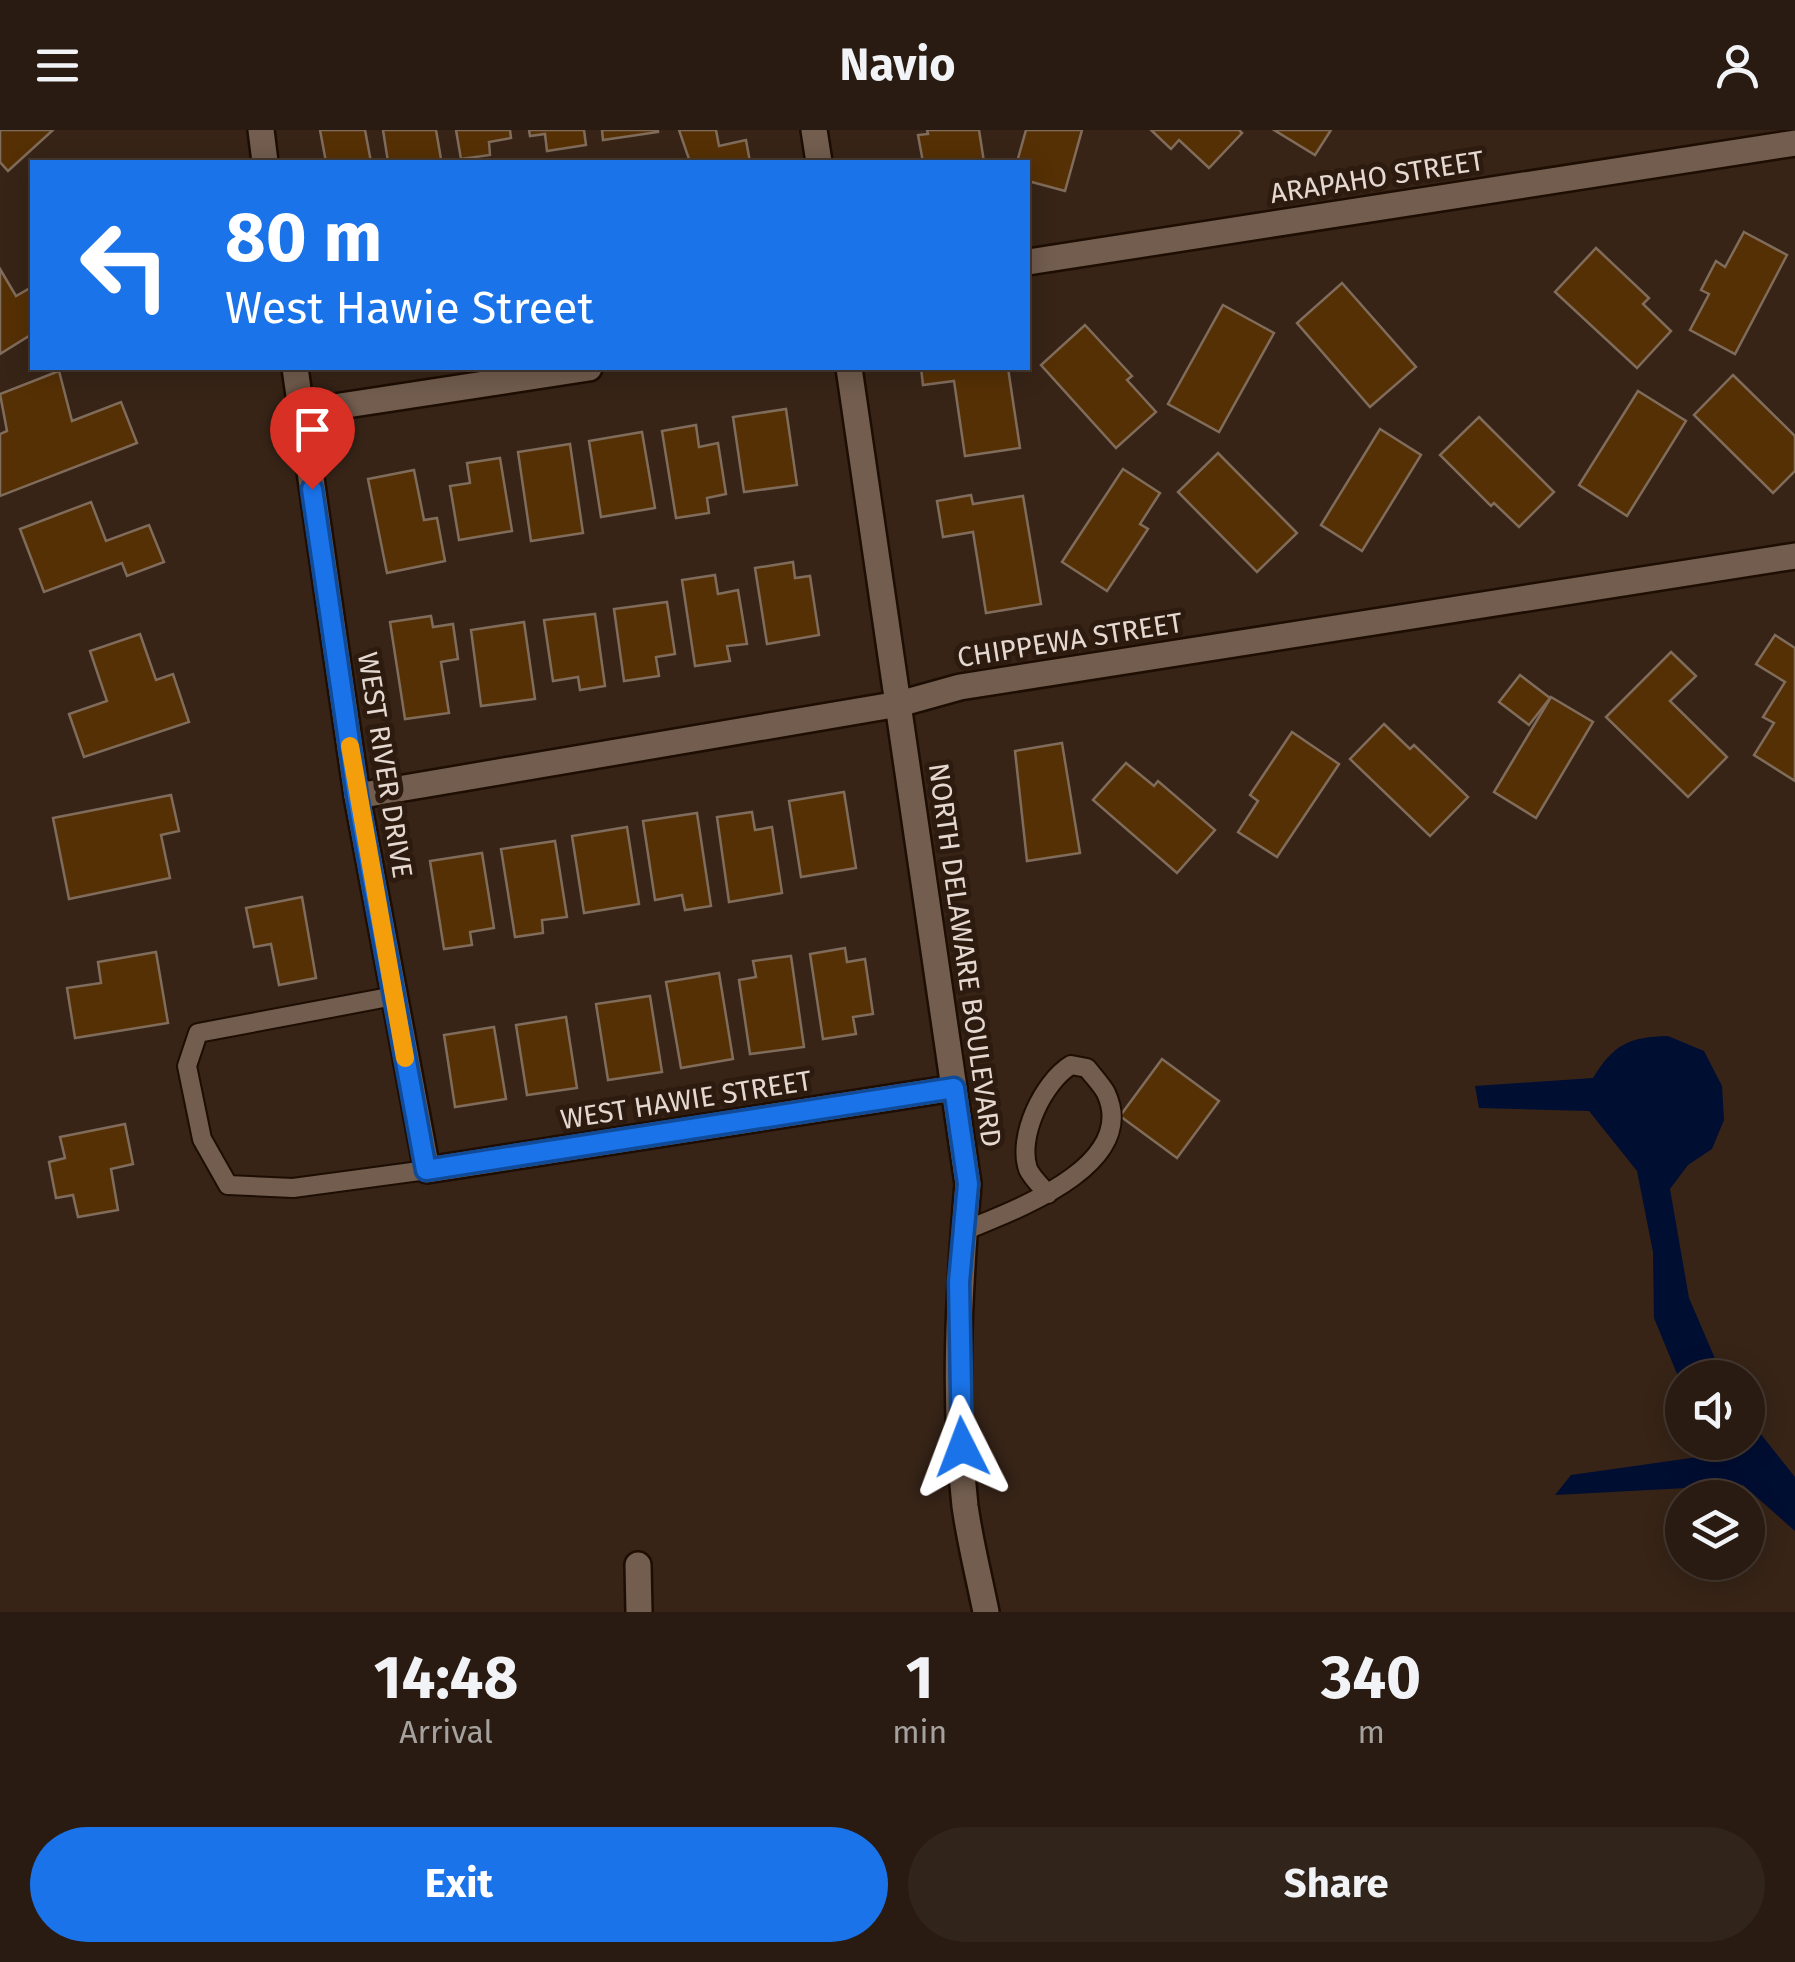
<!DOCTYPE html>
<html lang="en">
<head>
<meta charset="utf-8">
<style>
	body { margin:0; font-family:"Fira Sans",sans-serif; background:#31241a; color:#f1f3f6; height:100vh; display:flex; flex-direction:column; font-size:38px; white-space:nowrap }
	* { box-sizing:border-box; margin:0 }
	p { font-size:32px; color:#a5a19f }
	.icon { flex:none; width:55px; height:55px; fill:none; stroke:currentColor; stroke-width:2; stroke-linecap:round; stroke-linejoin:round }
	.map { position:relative; height:1482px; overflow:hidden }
	.details { display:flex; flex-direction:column; background:#291b11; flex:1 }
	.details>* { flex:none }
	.banner { position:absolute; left:30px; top:30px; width:1000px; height:210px; border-radius:0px; box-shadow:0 5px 25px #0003,0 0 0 2px #453931; background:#1a73e8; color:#fff; overflow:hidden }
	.buttons { position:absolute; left:1665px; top:1230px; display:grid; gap:20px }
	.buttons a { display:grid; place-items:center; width:100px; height:100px; border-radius:50%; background:#291b11; box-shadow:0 5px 25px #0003,0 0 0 2px #453931; font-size:50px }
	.pin { position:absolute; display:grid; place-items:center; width:85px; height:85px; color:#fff; margin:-102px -42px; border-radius:50% 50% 50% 0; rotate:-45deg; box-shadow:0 0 10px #0007 }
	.pin .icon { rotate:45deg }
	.me { position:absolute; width:110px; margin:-55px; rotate:357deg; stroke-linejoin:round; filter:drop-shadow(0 0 8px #0008) }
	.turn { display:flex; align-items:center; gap:35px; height:210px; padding:0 30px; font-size:45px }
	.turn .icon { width:130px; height:130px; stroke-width:2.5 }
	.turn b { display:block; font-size:70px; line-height:85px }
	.eta { display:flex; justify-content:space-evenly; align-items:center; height:170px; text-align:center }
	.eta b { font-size:60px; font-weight:700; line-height:70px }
	.primary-button { display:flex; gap:20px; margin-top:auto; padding:20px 30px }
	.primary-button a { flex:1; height:115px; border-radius:60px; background:#1a73e8; color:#fff; font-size:40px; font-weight:700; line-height:115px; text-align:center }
	.primary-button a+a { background:#31241a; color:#f1f3f6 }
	header { display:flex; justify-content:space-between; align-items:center; height:130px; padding:0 30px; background:#291b11; font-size:45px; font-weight:700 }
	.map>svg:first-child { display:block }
</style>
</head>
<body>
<header><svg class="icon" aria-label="menu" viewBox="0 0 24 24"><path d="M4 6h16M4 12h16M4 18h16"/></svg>Navio<svg class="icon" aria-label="person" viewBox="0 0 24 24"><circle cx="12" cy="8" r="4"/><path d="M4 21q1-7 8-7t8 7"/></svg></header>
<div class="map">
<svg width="1795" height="1482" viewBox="0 0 1795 1482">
	<rect width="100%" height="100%" fill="#372417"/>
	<g fill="#000e32">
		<path d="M1668,906L1704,921L1722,956L1724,990L1712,1019L1688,1035L1670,1059L1689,1168L1723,1247L1682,1248V1256L1654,1188L1653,1122L1637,1041L1589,981L1479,978L1475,956L1593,948C1614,914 1629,907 1668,906Z"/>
		<path d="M1748,1288L1795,1347V1401L1743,1355L1555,1365L1571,1345L1698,1327L1711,1313L1748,1312Z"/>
	</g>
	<g fill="#563005" stroke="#806c5b" stroke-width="2.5">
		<path d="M0,0H53L8,41L0,32Z"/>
		<path d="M320,0H365L371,32H326Z"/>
		<path d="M383,0H436L441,29L388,32Z"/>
		<path d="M456,0H510L511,8L489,12L490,25L461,29Z"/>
		<path d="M529,0H584L586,15L547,21L545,4L530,6Z"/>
		<path d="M602,0H658V2L603,10Z"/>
		<path d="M679,0H716L719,16L746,10L750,32H690Z"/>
		<path d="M927,0H979L984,32H923L918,5L928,4Z"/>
		<path d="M1026,0H1082L1065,61L1028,51V32H1017Z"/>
		<path d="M1151,0H1239L1242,3L1209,38L1179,10L1171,19Z"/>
		<path d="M1274,0H1331L1315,25Z"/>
		<path d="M1744,102L1787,125L1735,224L1690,200L1709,164L1701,160L1716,131L1725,137Z"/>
		<path d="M1596,118L1649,168L1643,174L1671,201L1637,238L1555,162Z"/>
		<path d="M0,139L16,166L32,157V204L0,224Z"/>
		<path d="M1342,153L1416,237L1370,277L1297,193Z"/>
		<path d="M1223,175L1274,203L1219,302L1168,274Z"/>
		<path d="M1085,195L1132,246L1127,250L1156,282L1116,318L1041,235Z"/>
		<path d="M921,238H1008L1020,318L965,326L954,251L923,255Z"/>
		<path d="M59,241L72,291L121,272L137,313L0,366V304L7,301L0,264Z"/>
		<path d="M1733,245L1795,306V341L1773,363L1694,285Z"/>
		<path d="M1638,261L1686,291L1627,386L1579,355Z"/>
		<path d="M786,279L797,355L744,362L733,287Z"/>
		<path d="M1479,287L1554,362L1519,397L1494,373L1491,376L1440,325Z"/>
		<path d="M696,295L699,317L718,313L726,364L707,368L709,383L676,388L662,301Z"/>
		<path d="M1380,299L1421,325L1362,421L1321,395Z"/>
		<path d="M642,302L655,378L601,387L589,311Z"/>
		<path d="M570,314L583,403L531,411L518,322Z"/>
		<path d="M1218,323L1297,403L1257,442L1178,362Z"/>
		<path d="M500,328L512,401L459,410L450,356L470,353L467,333Z"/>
		<path d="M1123,339L1160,363L1140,394L1148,399L1107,461L1062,432Z"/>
		<path d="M414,340L424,390L437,388L445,431L387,443L368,349Z"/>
		<path d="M971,365L973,374L1023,366L1041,474L986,483L973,402L943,407L937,371Z"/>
		<path d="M91,372L106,411L149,395L164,432L127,446L122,433L44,462L20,399Z"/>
		<path d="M793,432L795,448L810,446L819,505L767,514L755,438Z"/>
		<path d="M715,445L718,464L738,460L747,514L727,516L730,531L695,536L682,450Z"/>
		<path d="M667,472L675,524L656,527L659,546L624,551L614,479Z"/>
		<path d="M595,484L605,556L580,560L578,547L553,551L544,490Z"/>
		<path d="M431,486L433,497L453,494L458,529L441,532L449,583L405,589L390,492Z"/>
		<path d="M524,492L535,569L481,576L471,500Z"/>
		<path d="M140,504L156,550L173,544L189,592L84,627L69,584L107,571L90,521Z"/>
		<path d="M1775,505L1795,518V651L1754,625L1774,593L1763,587L1785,552L1756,534Z"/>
		<path d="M1671,522L1696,546L1670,571L1727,627L1688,667L1606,587Z"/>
		<path d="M1520,545L1550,568L1529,595L1499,572Z"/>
		<path d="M1551,567L1593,592L1536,688L1494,662Z"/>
		<path d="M1384,594L1410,619L1414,615L1468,667L1430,706L1350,629Z"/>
		<path d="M1292,602L1339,634L1277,727L1238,702L1258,671L1250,665Z"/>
		<path d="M1062,613L1080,723L1027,731L1015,621Z"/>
		<path d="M1126,633L1154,656L1158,651L1215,700L1177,743L1093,670Z"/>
		<path d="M844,662L856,738L801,747L789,671Z"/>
		<path d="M171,665L179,701L161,705L170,748L69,769L53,688Z"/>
		<path d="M752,682L755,700L772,697L782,763L729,772L717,687Z"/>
		<path d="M697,683L711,776L685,780L682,765L655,770L643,691Z"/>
		<path d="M627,697L639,774L584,783L572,706Z"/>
		<path d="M555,711L567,787L542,790L543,803L515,807L501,719Z"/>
		<path d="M482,723L494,798L470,802L472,815L444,819L430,731Z"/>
		<path d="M302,767L316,848L279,855L271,814L254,817L246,778Z"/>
		<path d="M845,818L847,832L865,829L873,884L853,887L856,904L823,909L810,824Z"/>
		<path d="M156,822L168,893L75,908L67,858L101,853L98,832Z"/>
		<path d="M791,826L804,917L750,924L739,850L756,847L753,831Z"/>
		<path d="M719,843L733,929L681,938L666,852Z"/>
		<path d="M650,866L662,942L608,950L596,874Z"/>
		<path d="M566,887L577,958L527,965L516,895Z"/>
		<path d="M494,897L506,969L455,977L444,905Z"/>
		<path d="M1162,929L1219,971L1177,1028L1120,986Z"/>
		<path d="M125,994L133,1034L111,1039L118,1080L78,1087L73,1065L56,1068L49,1032L65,1028L60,1007Z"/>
	</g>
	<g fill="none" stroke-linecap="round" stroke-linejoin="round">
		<g stroke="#1d0d02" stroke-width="22">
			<g id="service">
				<path d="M394,866L198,903L187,936L202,1009L228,1055L293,1058L427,1040"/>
				<path d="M964,1101C1012,1081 1140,1036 1106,963C1102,955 1093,946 1087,938L1071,935C1043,952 1017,1007 1028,1039C1032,1048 1041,1056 1048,1064"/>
			</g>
		</g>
		<g stroke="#1d0d02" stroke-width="30">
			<g id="minor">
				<path d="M261,0L265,32"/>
				<path d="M814,0L819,32"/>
				<path d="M1028,132L1795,13"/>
				<path d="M295,238L357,666L427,1040L954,958"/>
				<path d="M849,238L968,1054C959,1161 953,1269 965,1376C970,1412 979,1447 986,1482"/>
				<path d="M301,282L589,238"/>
				<path d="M357,666L899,574L960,557L1795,426"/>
				<path d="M638,1435L639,1482"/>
			</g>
		</g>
		<use href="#service" stroke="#725d4e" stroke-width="18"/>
		<use href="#minor" stroke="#725d4e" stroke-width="25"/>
	</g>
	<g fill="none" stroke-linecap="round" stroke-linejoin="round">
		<g stroke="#114b97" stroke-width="25">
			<path id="route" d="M312,359L357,666L426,1040L954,958L968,1054L959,1152L962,1317"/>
		</g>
		<use href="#route" stroke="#1a73e8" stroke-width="18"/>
		<path stroke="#f59e0b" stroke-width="18" d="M350,616L405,928"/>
	</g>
	<g text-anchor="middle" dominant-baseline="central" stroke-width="10" stroke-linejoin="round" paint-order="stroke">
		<g font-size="28" fill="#e5d8d0" stroke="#2c1b0e">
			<text transform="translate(1377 47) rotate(-9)">ARAPAHO STREET</text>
			<text transform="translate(1070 510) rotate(-9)">CHIPPEWA STREET</text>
			<text transform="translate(385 635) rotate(81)">WEST RIVER DRIVE</text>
			<text transform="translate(965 825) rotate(82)">NORTH DELAWARE BOULEVARD</text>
			<text transform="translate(686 970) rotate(-9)">WEST HAWIE STREET</text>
		</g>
	</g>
</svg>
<div class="buttons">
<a><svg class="icon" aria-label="sound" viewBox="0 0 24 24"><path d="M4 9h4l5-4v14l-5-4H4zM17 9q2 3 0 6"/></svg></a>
<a><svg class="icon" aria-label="layers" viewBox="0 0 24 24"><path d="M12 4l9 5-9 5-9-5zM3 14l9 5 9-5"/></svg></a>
</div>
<div class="pin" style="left:312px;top:359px;background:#d93025"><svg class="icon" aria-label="arrive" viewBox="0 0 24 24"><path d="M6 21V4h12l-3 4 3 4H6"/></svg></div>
<svg class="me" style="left:962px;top:1317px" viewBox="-20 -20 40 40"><path d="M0-17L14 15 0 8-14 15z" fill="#1a73e8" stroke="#fff" stroke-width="4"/></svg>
<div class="banner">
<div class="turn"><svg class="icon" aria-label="left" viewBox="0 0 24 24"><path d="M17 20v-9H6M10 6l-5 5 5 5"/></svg><div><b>80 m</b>West Hawie Street</div></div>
</div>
</div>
<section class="details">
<div class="eta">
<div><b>14:48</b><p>Arrival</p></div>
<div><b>1</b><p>min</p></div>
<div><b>340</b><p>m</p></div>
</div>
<div class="primary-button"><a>Exit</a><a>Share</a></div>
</section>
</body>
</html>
